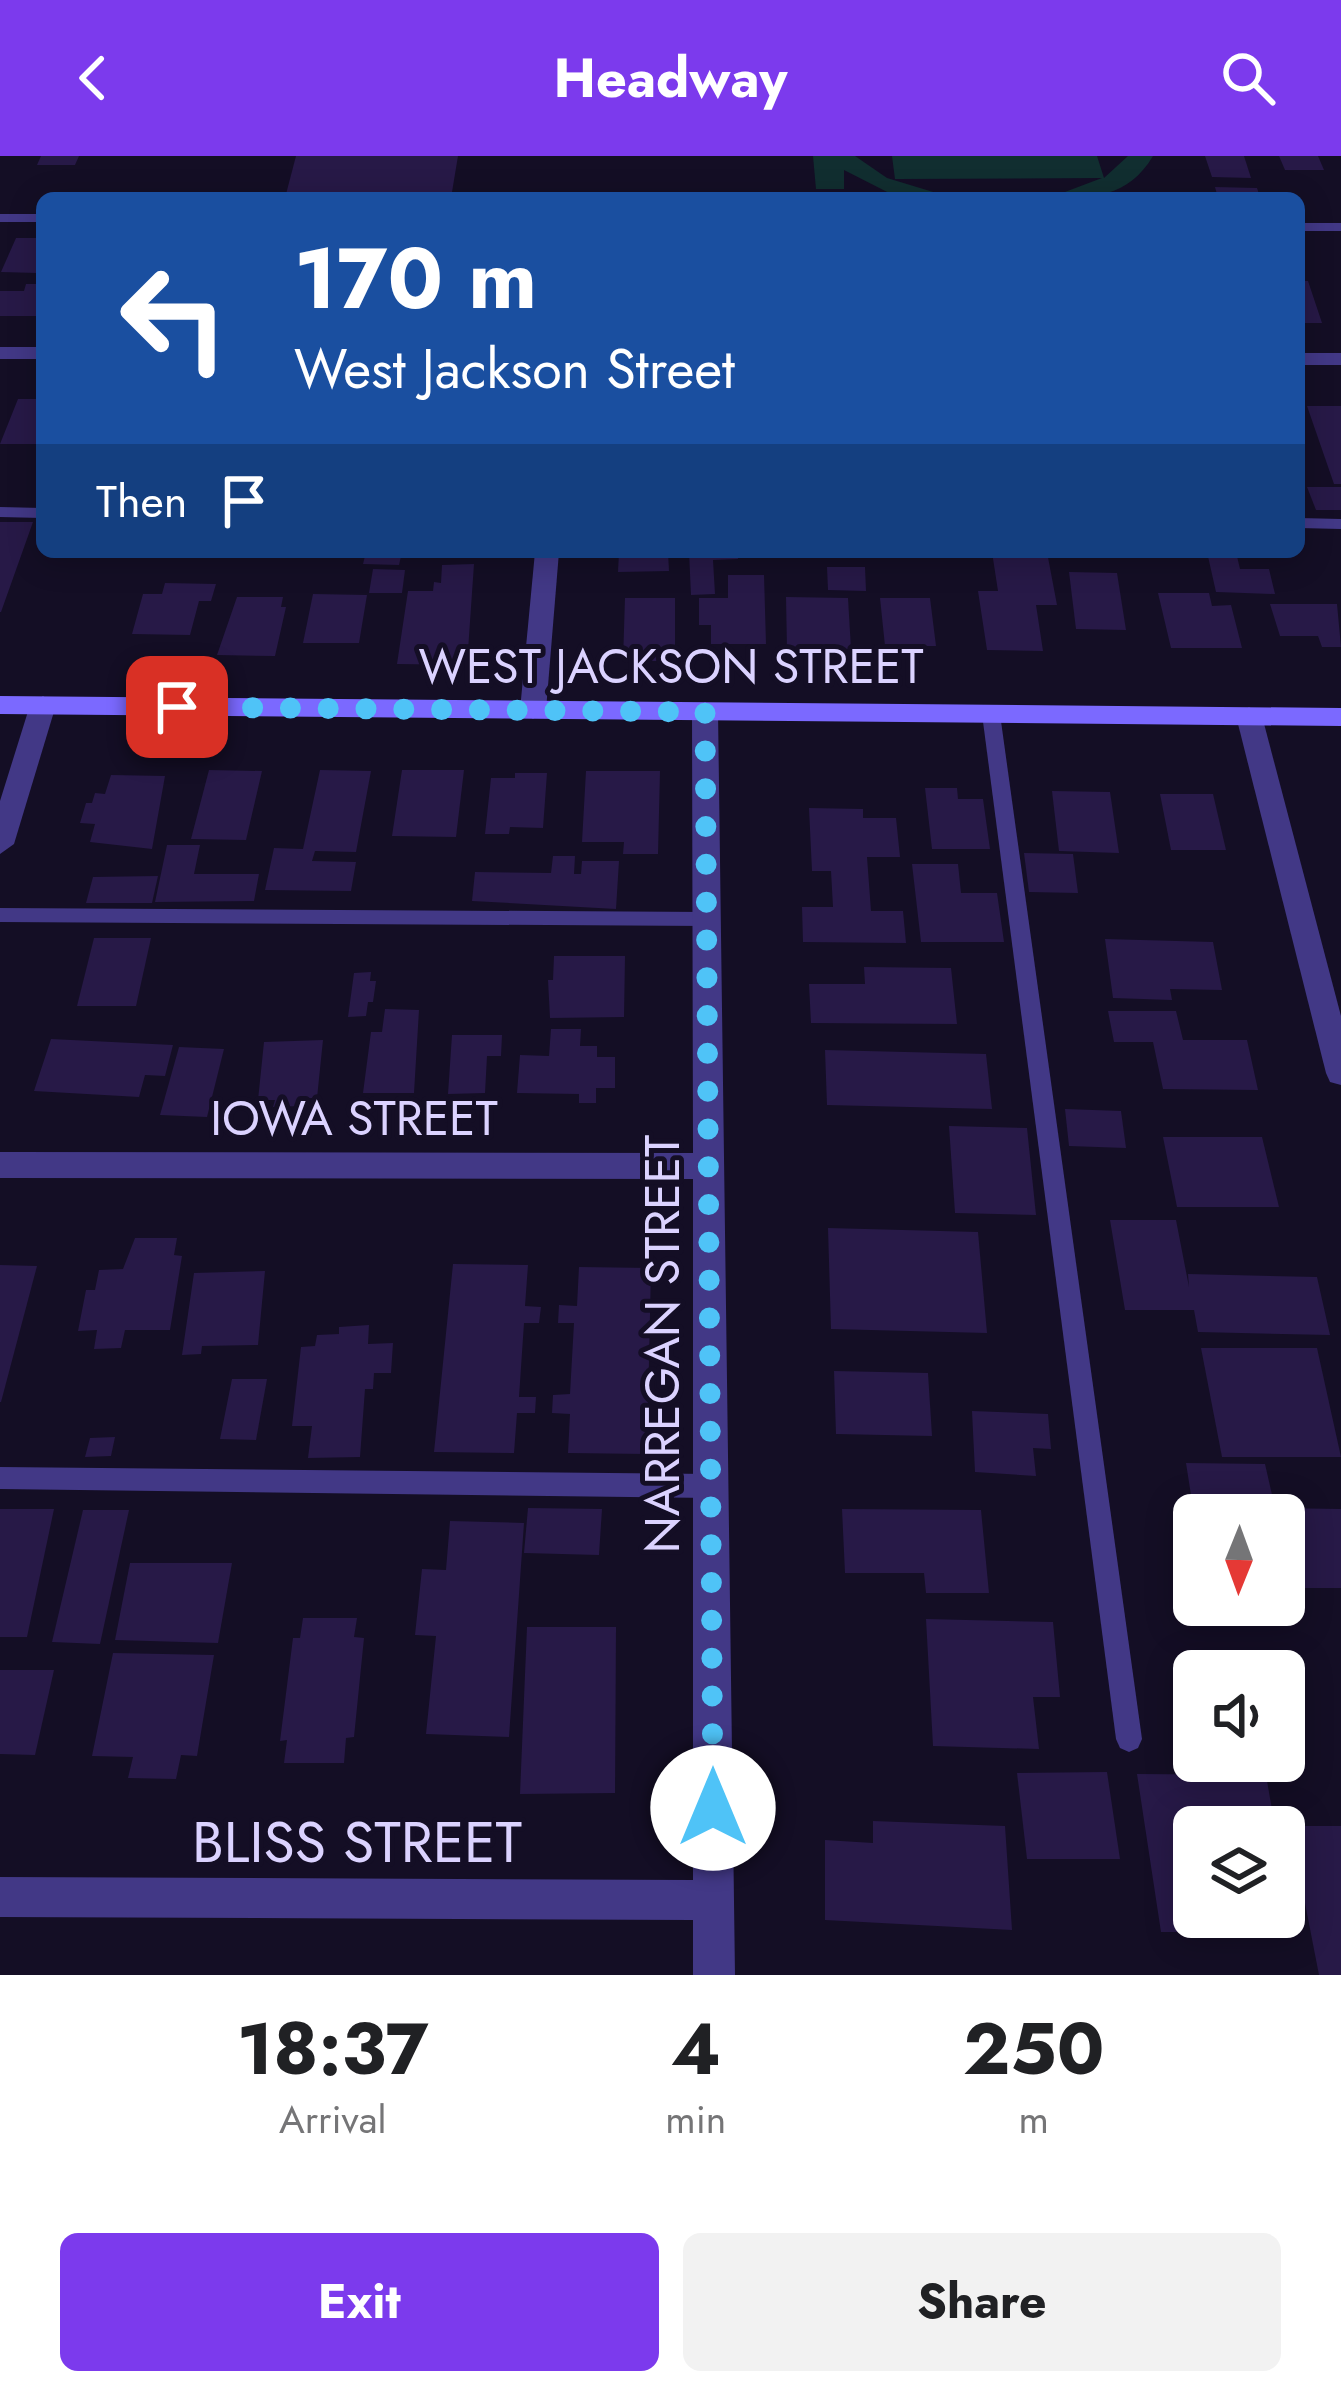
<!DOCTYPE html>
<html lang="en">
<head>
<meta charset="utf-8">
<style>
	body { margin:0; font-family:Jost,sans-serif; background:#f2f2f2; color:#202124; height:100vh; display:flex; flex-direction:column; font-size:45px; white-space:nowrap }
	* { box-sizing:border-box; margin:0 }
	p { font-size:39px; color:#757577 }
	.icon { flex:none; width:66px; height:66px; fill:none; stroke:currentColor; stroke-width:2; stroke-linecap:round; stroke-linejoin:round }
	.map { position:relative; height:1819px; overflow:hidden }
	.drawer { display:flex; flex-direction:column; background:#fff; flex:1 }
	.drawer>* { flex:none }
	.hud { position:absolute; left:36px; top:36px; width:1269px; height:366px; border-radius:18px; box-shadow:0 6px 30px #0003; background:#1a4fa0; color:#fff; overflow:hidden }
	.needle { width:78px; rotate:181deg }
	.controls { position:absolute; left:1173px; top:1338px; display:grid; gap:24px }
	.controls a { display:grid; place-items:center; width:132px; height:132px; border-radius:18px; background:#fff; box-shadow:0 6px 30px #0003; font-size:60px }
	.pin { position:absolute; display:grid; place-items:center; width:102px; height:102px; color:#fff; margin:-51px; border-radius:24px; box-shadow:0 6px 18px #0006 }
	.me { position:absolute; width:132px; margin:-66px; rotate:0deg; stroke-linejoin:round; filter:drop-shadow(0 0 9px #0008) }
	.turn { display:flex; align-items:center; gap:42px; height:252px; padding:0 60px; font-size:54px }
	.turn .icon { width:156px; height:156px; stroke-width:2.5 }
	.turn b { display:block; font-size:84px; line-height:102px }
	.then { display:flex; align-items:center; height:114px; padding:0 60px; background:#0003; gap:24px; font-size:45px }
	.eta { display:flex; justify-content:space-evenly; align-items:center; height:204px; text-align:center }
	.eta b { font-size:72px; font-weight:700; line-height:84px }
	.button { display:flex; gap:24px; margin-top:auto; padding:24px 60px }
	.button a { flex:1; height:138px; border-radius:18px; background:#7c3aed; color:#fff; font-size:48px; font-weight:700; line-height:138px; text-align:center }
	.button a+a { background:#f2f2f2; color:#202124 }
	header { display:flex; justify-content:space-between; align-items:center; height:156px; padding:0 60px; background:#7c3aed; color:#fff; font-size:54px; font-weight:700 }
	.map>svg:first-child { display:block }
</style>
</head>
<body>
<header><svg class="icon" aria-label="back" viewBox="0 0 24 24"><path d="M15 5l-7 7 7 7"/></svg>Headway<svg class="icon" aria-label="search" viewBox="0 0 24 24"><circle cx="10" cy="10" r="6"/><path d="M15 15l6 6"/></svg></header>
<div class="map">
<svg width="1341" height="1819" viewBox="0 0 1341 1819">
	<rect width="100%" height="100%" fill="#140e25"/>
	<g fill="#112e30">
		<path d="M813,0H855L887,22L953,42H899L844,14V33H816Z"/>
		<path d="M892,0H1097L1104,22L1128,0H1153C1128,42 1093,42 1049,42L1102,22L895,23Z"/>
	</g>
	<g fill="#271947">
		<path d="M41,0H79L75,9H37Z"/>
		<path d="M296,0H458L451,42H285Z"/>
		<path d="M1205,0H1244L1251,22L1212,21Z"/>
		<path d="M1279,0H1318L1324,14H1285Z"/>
		<path d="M1215,31L1257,32L1259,38H1275V42H1218Z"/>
		<path d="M16,82H42L37,117L1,116Z"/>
		<path d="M1299,125H1308L1322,167H1299Z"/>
		<path d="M26,128H42L38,160H0V135H24Z"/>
		<path d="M18,243H42V288H0Z"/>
		<path d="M1307,250H1341V328H1334Z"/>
		<path d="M1307,331H1341V354H1316Z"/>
		<path d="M0,366H33L1,456H0Z"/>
		<path d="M366,396H402L399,409L363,408Z"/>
		<path d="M619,396H668L669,415L618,416Z"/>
		<path d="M689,396H737L738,403L713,404L715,438L691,439Z"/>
		<path d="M992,396H1047L1057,449H1036L1043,495L987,494L978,435H998Z"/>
		<path d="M1207,396H1236L1240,413H1269L1275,438L1216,436Z"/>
		<path d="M474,408L467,509L397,508L408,435H433L434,426L441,427L442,409Z"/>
		<path d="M827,411H865L866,435L828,434Z"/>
		<path d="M373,413L405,414L402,437H369Z"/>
		<path d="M1069,416L1117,417L1126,474L1076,473Z"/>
		<path d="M728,419H764L766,488H711V469H699V442H728Z"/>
		<path d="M165,427L216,428L211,445H199L190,479L132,478L143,438H162Z"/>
		<path d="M1158,437H1209L1212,450L1231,449L1242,492H1171Z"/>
		<path d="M313,438L367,439L359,487H303Z"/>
		<path d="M237,441H283L281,451H286L275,500L217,499Z"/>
		<path d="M786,441L848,442L851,493H787Z"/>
		<path d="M625,442H675V505H623Z"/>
		<path d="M880,442H930L936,490H885Z"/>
		<path d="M1270,448H1337L1341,491H1322L1318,480H1280Z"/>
		<path d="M209,614L262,615L246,684L191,683Z"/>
		<path d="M320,614L371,615L356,696L315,695L312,705L356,706L351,735L265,734L274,692L303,693Z"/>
		<path d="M402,614H464L456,681L392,680Z"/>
		<path d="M586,615H660L658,698H623L624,686H582Z"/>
		<path d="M515,617H547L543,672L510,671L509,678H485L491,622H515Z"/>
		<path d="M111,619L165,620L152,693L90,686L95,668L80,667L86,647H92L95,637L105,638Z"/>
		<path d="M925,632H957L958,643H983L990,693H932Z"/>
		<path d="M1052,635L1110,636L1119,697L1059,695Z"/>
		<path d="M1160,638H1213L1226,694H1171Z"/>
		<path d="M809,652L863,653V662H896L900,701H867L871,755H903L906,787L803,786L802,751H833L831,715H812Z"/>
		<path d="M167,689H200L194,718H259L254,745L155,746Z"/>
		<path d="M1024,697L1073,698L1078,737L1029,736Z"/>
		<path d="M553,700H575L574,718H581L582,705H619L616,753L472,745L475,716L551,717Z"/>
		<path d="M912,708H958L961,737H997L1004,786H921Z"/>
		<path d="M158,720L152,747H86L93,721Z"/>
		<path d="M94,782H151L136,850H77Z"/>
		<path d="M1105,783L1213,786L1222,834L1170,833L1172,844L1113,842Z"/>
		<path d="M554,800H625L624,861L550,862L548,824H553Z"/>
		<path d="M864,811L951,812L957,868L811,867L809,828H865Z"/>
		<path d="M371,816L370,825H376L373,846H368L366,860L348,861L354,817Z"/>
		<path d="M385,853L419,854L414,937H363L371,876H382Z"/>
		<path d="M1108,855H1176L1183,884H1247L1258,934L1163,933L1153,886H1114Z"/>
		<path d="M551,873H581L580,890H597V901H615V932H596V947H579V938L517,937L520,899L549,900Z"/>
		<path d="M452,879H502L501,900H487L485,937L448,938Z"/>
		<path d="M51,883L173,889L165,920L145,919L139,941L34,935Z"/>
		<path d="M323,884L317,942H301L300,950L273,951L275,944H258L264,886Z"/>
		<path d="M179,891L224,893L207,961L160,959Z"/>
		<path d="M825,894L986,898L992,953L827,949Z"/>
		<path d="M1065,953L1121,955L1126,992L1069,990Z"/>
		<path d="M949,970L1027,972L1036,1059L955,1057Z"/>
		<path d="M1163,981H1262L1279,1051H1177Z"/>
		<path d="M1110,1064H1176L1189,1131L1188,1118L1317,1121L1330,1179L1198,1176L1194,1154H1125Z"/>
		<path d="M828,1072L978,1076L987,1177L831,1173Z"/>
		<path d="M135,1082H177L174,1099L182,1100L170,1174H125L121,1192L94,1193L97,1174L78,1175L86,1134H95L99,1114L123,1113Z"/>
		<path d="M453,1108L528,1109L525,1150L541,1151L539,1167H524L519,1241H536L535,1257H517L514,1297L434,1296Z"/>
		<path d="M0,1109L37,1110L1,1246H0Z"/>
		<path d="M579,1111L651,1112L647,1298L568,1297L570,1258L552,1257L553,1239L570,1238L574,1167H558L559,1149L577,1150Z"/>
		<path d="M265,1115L258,1189L202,1190L201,1198L182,1199L194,1117Z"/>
		<path d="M369,1169L368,1188L393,1187L391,1217H374L373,1233H365L360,1301L308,1302L312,1270H292L301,1191L315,1190L317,1179L339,1178V1171Z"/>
		<path d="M1201,1192H1317L1341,1301H1222Z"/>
		<path d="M834,1215L928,1217L932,1280L836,1278Z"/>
		<path d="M232,1223H267L256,1284L220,1283Z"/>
		<path d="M972,1255L1048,1258L1051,1293L1033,1292L1036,1320L975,1316Z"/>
		<path d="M115,1281L111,1300L85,1301L90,1282Z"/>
		<path d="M1186,1307L1265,1308L1275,1352L1341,1353V1432H1284V1359H1231L1229,1352H1193Z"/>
		<path d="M528,1352L602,1353L599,1399L524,1397Z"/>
		<path d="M0,1353H54L27,1481H0Z"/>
		<path d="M842,1353L981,1354L989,1437H926L924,1417H845Z"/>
		<path d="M83,1354H129L100,1488L52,1486Z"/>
		<path d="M450,1365L524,1367L509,1581L426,1578L436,1480L415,1479L422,1413L446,1414Z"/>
		<path d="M130,1407H232L218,1487L115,1484Z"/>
		<path d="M303,1462H357L354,1481L364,1482L354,1581L346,1582L344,1607H284L287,1584L280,1585L293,1482H300Z"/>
		<path d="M926,1463L1053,1466L1060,1541H1033L1039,1593L933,1590Z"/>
		<path d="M527,1471H616L615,1637L520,1638Z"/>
		<path d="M113,1497L214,1499L197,1600L181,1599L176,1623L128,1622L133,1601L92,1600Z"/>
		<path d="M0,1514H54L35,1599L0,1598Z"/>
		<path d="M1107,1616L1120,1703H1027L1017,1617Z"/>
		<path d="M1137,1618L1266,1619L1275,1671H1194V1761H1224L1226,1776H1161Z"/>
		<path d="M873,1665L1005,1670L1012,1774L825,1764V1684L873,1687Z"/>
		<path d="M1290,1670H1341V1819H1319Z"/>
	</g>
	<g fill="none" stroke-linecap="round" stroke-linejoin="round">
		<g fill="#423886" fill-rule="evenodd">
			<rect x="0" y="58" width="42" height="8"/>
			<rect x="1299" y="67" width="42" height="8"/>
			<path d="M0,351L42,352V362L0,361Z"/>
			<path d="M1299,362L1341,363V373L1299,372Z"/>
			<path d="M991,552L1000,558L1142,1583L1138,1592L1129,1596L1120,1592L1116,1583L982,558Z"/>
			<path d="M0,752L707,756L717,763L707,770L0,766Z"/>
			<path d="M0,1311L711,1318L720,1322L723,1330L720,1338L711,1342L0,1333Z"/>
		</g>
		<g fill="#423886" fill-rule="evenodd">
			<rect x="0" y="191" width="42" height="12"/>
			<rect x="1299" y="197" width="42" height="12"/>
			<path d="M535,396H559L546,554L533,563L520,554Z"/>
			<path d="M43,540L56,549L14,688L0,698V645L30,549Z"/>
			<path d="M705,546L718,555L735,1819H693V1764L0,1761V1721L693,1724V1023L0,1022V996L693,997L692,555Z"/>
			<path d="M1249,551L1262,560L1341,860V929L1330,926L1326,917L1236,560Z"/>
		</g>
		<path fill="#7b69ff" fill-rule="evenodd" d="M0,540L1341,552V570L0,558Z"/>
	</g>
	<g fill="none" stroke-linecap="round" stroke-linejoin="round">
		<path stroke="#4fc3f7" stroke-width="21" stroke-dasharray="0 37.8" d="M177,551L705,556L713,1652"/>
	</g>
	<g text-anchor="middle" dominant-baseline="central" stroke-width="10" stroke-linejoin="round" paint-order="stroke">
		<g font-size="48" fill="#dbd2ff" stroke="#140e25">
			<text x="671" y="510">WEST JACKSON STREET</text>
			<text x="354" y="962">IOWA STREET</text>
			<text transform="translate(662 1188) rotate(-90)">NARREGAN STREET</text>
		</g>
		<g font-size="57" fill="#dbd2ff" stroke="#140e25">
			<text x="357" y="1686">BLISS STREET</text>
		</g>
	</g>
</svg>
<div class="controls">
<a><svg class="needle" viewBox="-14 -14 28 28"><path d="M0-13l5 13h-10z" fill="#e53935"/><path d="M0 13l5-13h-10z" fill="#757577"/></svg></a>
<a><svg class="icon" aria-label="sound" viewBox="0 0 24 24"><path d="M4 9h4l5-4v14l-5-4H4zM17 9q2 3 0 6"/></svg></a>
<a><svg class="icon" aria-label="layers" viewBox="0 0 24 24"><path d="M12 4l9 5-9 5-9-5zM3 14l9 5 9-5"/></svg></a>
</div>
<div class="pin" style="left:177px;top:551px;background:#d93025"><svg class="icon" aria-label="arrive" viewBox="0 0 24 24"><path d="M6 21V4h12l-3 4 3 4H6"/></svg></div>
<svg class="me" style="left:713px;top:1652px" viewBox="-20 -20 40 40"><circle r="19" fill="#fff"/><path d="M0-13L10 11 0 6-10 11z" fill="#4fc3f7"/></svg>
<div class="hud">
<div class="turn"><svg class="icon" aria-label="left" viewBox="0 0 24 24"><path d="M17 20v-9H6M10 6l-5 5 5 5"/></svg><div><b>170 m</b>West Jackson Street</div></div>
<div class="then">Then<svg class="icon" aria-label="arrive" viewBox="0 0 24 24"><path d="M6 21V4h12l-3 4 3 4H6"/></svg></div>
</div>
</div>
<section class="drawer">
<div class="eta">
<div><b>18:37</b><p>Arrival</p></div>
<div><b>4</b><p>min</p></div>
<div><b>250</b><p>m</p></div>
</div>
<div class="button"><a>Exit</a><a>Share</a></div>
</section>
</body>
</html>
